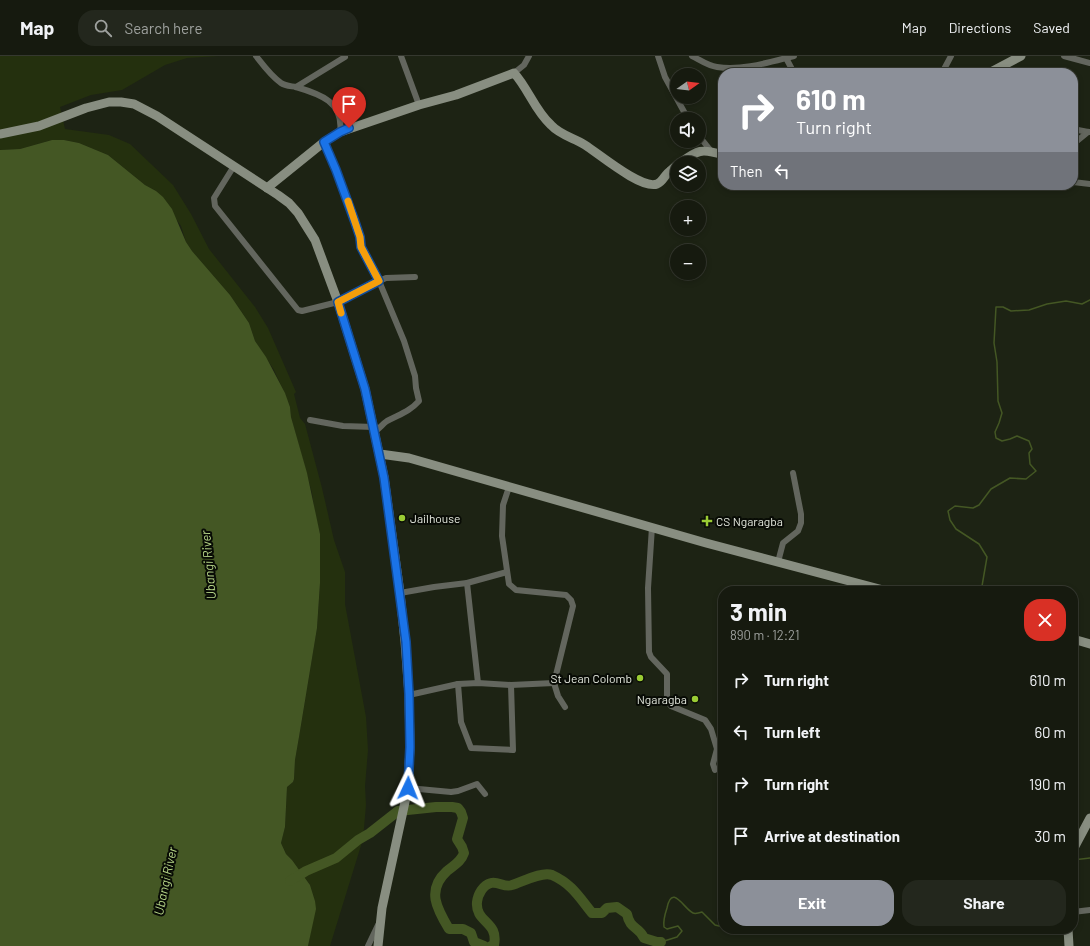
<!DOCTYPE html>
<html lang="en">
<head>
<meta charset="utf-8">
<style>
	body { margin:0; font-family:Barlow,sans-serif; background:#23271d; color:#f1f3f6; height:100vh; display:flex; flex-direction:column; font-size:15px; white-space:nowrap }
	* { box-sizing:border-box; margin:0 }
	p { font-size:13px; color:#9ea19e }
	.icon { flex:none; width:22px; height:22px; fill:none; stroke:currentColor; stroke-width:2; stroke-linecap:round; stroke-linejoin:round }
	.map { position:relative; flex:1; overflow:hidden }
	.drawer { position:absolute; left:718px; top:530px; width:360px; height:348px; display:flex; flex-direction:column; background:#161a0f; border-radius:16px; box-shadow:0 2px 6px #0003,0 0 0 1px #35382f }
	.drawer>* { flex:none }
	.banner { position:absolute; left:718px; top:12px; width:360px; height:122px; border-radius:16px; box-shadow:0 2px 6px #0003,0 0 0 1px #35382f; background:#8c9099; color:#fff; overflow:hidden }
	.needle { width:26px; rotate:76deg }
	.tools { position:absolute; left:670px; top:12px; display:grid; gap:8px }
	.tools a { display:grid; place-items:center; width:36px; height:36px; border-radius:50%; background:#161a0f; box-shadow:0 2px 6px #0003,0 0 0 1px #35382f; font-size:20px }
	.pin { position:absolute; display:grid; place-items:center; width:34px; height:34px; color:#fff; margin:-41px -17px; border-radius:50% 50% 50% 0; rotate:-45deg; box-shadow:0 0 4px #0007 }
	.pin .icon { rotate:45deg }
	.me { position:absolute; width:44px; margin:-22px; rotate:2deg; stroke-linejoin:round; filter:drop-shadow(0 0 3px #0008) }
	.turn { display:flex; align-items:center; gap:14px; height:84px; padding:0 12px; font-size:18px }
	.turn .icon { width:52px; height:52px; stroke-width:2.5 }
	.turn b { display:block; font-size:28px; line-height:34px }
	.then { display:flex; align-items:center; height:38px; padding:0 12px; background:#0003; gap:8px; font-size:15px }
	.round { display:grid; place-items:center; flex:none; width:42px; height:42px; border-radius:16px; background:#23271d }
	.summary { display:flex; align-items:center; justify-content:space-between; height:68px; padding:0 12px }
	h1 { font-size:24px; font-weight:700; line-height:30px }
	.action { display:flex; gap:8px; margin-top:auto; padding:8px 12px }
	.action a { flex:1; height:46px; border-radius:16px; background:#8c9099; color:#fff; font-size:16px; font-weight:700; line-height:46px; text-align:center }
	.action a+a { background:#23271d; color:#f1f3f6 }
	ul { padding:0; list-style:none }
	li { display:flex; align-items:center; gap:12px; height:52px; padding:0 12px }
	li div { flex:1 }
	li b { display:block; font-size:15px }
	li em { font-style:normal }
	header { display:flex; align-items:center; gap:24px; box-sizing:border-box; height:56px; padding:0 20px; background:#161a0f; border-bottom:1px solid #35382f }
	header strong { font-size:19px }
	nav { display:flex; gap:22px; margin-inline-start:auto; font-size:14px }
	.search { width:280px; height:36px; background:#23271d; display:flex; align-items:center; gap:10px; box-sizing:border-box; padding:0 14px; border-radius:16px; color:#9ea19e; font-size:15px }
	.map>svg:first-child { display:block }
</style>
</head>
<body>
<header>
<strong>Map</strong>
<div class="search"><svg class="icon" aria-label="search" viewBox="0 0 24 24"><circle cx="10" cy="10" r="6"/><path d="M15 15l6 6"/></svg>Search here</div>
<nav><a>Map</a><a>Directions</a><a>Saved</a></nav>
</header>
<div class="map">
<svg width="1090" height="890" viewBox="0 0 1090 890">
	<rect width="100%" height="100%" fill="#1d2314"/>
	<path fill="#24300e" d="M0,0H219L187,2L165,9L122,34L91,39L60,51L65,73L109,79L130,88L173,129L191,158L209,193L255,251L268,272L296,336L294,338L300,362L305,368L322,432L334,484L345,516V548L366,661L368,694L365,730L366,749L363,783L330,890H308L315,853V845L310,829L292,804L286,798L281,787L285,771L287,731L293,726L294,723L295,704L299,681L317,572L320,527V478L315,458L312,437L291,361L290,351L285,338L274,314L255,285L249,267L230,239L192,195L186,186L181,170L156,135L145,129L108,99L79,87L64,84H52L20,93L0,94Z"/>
	<path fill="#445724" d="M52,84H64L79,87L108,99L145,129L156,135L163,141L172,153L186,186L192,195L230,239L249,267L255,285L266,301L285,337L290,351L291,361L307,417L320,478V527L317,572L299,681L295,704L294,723L293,726L287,731L285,771L281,787L286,798L292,804L310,829L315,845L316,853L308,890H0V94L20,93Z"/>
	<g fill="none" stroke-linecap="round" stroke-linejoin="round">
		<g stroke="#445724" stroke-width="1.5">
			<path d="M979,535L982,530L987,501L979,488L956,473L950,464L948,455L955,450L973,452L979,449L991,433L1010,422L1026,423L1036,415L1030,408L1029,397L1032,393L1029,385L1017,380L1010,383L1002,385L996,382L995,376L999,367L1002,357L998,345L997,306L994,287L996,251H1003L1011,255L1029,254L1047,248L1066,245L1082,248L1090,244"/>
			<path d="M1073,804L1090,802"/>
			<path d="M728,873L745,876L749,875L750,873"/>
			<path d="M474,886V890"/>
			<path d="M661,886L677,881L682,875L678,870L667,873L664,871C663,865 665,858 667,852C672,827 684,853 693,857C695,858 699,857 702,856L715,869L723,871"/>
		</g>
		<g stroke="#445724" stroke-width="10">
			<path d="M290,825L306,815L336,802L358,784L370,777L398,755L436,751H452L458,752L461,756L463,762L457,783L462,791L464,797C461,806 454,809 447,815C426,834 437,853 449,873H463L471,877L474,886L484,890"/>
			<path d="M491,890L494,889C499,865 475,867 477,846C478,838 483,829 491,827C498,825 505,832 512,829C522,826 542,815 552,819C572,828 579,841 592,857H602L607,852L617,851L627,858C630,874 639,870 644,882L657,886H661"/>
		</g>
		<g stroke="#63665e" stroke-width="6">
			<path d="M256,0C263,9 271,20 281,27C285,30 291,30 296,31C320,38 344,46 340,76"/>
			<path d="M401,0L419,49"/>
			<path d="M658,0L665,21L688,63"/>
			<path d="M692,0C700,4 708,10 717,11C742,15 770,6 794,0"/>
			<path d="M1064,0L1090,7"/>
			<path d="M786,2L794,17"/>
			<path d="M514,17L524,9L529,0"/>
			<path d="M942,17L951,0"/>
			<path d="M296,31L345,1"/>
			<path d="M1073,73L1088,76H1090"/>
			<path d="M699,80L711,95"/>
			<path d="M324,86L355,166L360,181L361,191L379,225L404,285L415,320L416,332L419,345C409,356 400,358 387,365C382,368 380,373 375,375"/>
			<path d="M1073,90L1077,85L1088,76"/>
			<path d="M234,110L214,142L215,150L298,254L302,255L338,246L361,233L386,222L415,221"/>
			<path d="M1073,126L1090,128"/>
			<path d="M310,364L343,370L374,371"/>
			<path d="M509,431L503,449L502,480L509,528L516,534L566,539L571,544L573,550L554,627L558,640L565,651"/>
			<path d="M652,471L648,532L649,596L651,601L667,618V644L671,650L705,664L711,673L717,693L713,708L715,714"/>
			<path d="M778,506L783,487L798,475L801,467V458L793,417"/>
			<path d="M467,527L478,627"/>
			<path d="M400,537L434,531L467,527L507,516"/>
			<path d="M458,628L461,666L471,692L513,694L511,629"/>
			<path d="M409,639L458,628L478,627L511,629L554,627"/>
			<path d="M408,732L451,736L458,735L477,728L485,738"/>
			<path d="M1073,856L1090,854"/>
			<path d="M368,890L378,869"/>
		</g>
		<g stroke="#888e81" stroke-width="9">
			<path d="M989,17L1021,0"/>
			<path d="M0,78L39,70L86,52L109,46H121L134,48L157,60L278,139L289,147L298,157L315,184L338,246L365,333L384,421L400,537L405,586L409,639L410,691L408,732L382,852L378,890"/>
			<path d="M680,107C698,94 701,92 723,99"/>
			<path d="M267,132L324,86L340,76L419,49L456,39L514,17C528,32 535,55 551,69C560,79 574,82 585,89C599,98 642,134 657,128C663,126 665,118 670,115C672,113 675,111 677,109"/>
			<path d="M380,398L409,402L706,487L887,535"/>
			<path d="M1073,583L1090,588"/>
			<path d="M1073,794L1090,762"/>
			<path d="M1068,873L1069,890"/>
		</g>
	</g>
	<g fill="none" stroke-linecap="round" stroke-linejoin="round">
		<g stroke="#114b97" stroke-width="10">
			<path id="route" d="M349,72L340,76L324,86L336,114L355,166L360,181L361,191L379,225L338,246L365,333L384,422L406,586L409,638L410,691L408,732"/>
		</g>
		<use href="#route" stroke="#1a73e8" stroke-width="7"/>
		<path stroke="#f59e0b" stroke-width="7" d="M341,257L338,246L379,225L361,191L360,181L348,145"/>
	</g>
	<g fill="#9acb34" stroke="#080b05" stroke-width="1.5">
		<circle cx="402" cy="462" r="4"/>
		<path d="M705 459h4v4h4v4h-4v4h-4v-4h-4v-4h4z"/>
		<circle cx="640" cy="622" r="4"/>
		<circle cx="695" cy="643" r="4"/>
	</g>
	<g text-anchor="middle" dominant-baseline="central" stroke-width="4" stroke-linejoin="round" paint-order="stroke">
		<g font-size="12" fill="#e5e9df" stroke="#080b05" text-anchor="start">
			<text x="410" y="462">Jailhouse</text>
			<text x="716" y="465">CS Ngaragba</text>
			<text x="632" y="622" text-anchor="end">St Jean Colomb</text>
			<text x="687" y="643" text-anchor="end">Ngaragba</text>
		</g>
		<g font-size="13" font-style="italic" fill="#b8d789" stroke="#080b05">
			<text transform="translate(208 509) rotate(-95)">Ubangi River</text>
			<text transform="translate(165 825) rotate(-78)">Ubangi River</text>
		</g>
	</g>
</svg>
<div class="tools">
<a><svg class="needle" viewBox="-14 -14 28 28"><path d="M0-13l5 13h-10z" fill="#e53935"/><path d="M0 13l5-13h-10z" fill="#9ea19e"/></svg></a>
<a><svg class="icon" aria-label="sound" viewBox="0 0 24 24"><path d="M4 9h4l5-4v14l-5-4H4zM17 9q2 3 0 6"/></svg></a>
<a><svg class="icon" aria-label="layers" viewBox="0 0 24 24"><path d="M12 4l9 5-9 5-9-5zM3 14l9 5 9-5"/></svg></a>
<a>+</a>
<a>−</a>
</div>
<div class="pin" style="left:349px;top:72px;background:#d93025"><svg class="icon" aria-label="arrive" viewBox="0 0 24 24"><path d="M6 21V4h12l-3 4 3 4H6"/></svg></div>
<svg class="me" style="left:408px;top:732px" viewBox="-20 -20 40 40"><path d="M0-17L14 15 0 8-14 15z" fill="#1a73e8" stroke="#fff" stroke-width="4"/></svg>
<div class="banner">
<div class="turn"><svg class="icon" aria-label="right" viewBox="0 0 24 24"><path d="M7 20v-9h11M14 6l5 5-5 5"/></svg><div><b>610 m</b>Turn right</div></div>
<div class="then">Then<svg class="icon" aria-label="left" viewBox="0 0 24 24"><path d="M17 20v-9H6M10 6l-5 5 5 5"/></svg></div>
</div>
<section class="drawer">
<div class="summary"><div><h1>3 min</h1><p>890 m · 12:21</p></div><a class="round" style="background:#d93025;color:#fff"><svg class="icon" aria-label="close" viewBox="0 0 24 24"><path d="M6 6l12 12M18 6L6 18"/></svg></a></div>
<ul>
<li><svg class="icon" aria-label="right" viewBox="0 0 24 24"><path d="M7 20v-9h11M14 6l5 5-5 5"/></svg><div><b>Turn right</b></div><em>610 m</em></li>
<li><svg class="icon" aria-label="left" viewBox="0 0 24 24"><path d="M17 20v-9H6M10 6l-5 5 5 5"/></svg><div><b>Turn left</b></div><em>60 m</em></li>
<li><svg class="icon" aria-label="right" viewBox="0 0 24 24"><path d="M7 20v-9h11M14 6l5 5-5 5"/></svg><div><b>Turn right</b></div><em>190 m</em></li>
<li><svg class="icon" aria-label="arrive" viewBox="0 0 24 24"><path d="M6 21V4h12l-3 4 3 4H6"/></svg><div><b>Arrive at destination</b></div><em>30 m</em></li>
</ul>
<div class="action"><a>Exit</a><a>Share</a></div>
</section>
</div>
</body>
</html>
